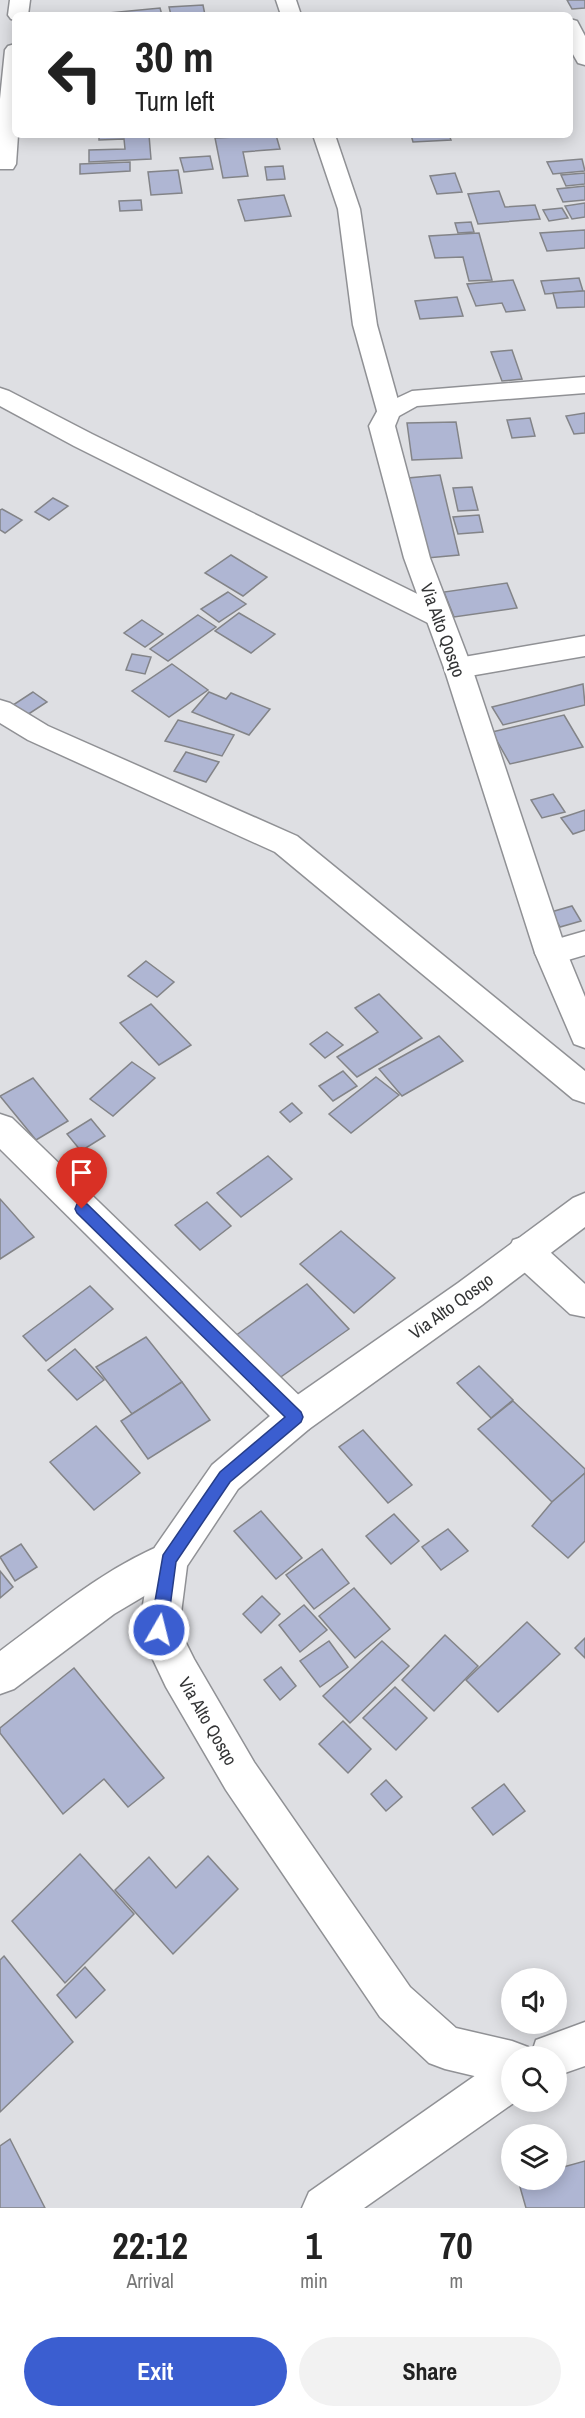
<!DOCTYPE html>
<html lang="en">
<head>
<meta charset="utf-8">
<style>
	body { margin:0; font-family:"Archivo Narrow",sans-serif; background:#f2f2f2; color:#222; height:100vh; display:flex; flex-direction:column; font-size:22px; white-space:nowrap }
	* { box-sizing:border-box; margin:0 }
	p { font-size:20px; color:#767676 }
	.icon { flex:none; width:33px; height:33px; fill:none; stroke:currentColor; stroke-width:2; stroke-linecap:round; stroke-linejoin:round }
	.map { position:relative; height:2208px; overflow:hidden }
	.panel { display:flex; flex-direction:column; background:#fff; flex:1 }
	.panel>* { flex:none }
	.hud { position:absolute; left:12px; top:12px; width:561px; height:126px; border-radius:9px; box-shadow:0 3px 15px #0003; background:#fff; color:#222; overflow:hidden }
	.controls { position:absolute; left:501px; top:1968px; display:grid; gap:12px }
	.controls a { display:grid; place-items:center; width:66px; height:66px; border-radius:50%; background:#fff; box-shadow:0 3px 15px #0003; font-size:30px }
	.pin { position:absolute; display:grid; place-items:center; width:51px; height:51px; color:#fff; margin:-62px -26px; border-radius:50% 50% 50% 0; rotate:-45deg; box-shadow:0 0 6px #0007 }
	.pin .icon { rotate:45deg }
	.me { position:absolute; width:66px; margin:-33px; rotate:8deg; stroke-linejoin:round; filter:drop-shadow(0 0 4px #0008) }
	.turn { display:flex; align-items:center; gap:21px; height:126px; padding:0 24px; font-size:27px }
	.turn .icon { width:78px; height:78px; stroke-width:2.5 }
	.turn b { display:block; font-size:42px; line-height:51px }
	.eta { display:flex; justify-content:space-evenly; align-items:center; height:102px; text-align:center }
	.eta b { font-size:36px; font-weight:800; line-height:42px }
	.primary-button { display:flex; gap:12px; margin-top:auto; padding:12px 24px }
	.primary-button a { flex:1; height:69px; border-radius:36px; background:#3b5ed0; color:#fff; font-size:24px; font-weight:800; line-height:69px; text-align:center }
	.primary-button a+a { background:#f2f2f2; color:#222 }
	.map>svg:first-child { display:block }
</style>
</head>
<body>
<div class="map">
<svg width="585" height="2208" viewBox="0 0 585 2208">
	<rect width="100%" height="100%" fill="#dedfe3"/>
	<g fill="#afb6d3" stroke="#838488" stroke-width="1.5">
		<path d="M567,0H585V8L572,9Z"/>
		<path d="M203,5L205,15H171L169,7Z"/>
		<path d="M160,8L162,15L98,14Z"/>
		<path d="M99,135H149L151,159L89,162V150L125,149L124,139L99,140Z"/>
		<path d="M276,135L280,149L243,152L248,176L223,178L215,138Z"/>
		<path d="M411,135H449L451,140L413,142Z"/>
		<path d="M210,156L213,169L184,172L180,158Z"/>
		<path d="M582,159L585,171L553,174L547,162Z"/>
		<path d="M130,162V171L80,174V164Z"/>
		<path d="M283,166L285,179L267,180L265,167Z"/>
		<path d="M178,170L182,193L151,195L148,172Z"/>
		<path d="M455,173L462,192L437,194L430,176Z"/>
		<path d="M585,173V184L566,186L561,175Z"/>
		<path d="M585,186V200L563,202L557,189Z"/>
		<path d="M499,191L505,207L535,205L540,219L478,224L468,194Z"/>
		<path d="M284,195L291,216L245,221L238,200Z"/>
		<path d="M141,200L142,210L120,211L119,201Z"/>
		<path d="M585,203V217L572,219L565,206Z"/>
		<path d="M562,208L568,218L549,221L543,210Z"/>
		<path d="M471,222L474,232L458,233L455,223Z"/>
		<path d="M585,230V248L547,251L540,233Z"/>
		<path d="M479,233L492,280L469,281L463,257L435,258L429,236Z"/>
		<path d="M579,278L583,291L545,294L541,281Z"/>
		<path d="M513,280L525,310L506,312L502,303L476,306L467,284Z"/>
		<path d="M583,291H585V307L557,308L553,293Z"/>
		<path d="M457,297L463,316L420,319L415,301Z"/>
		<path d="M512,350L522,379L502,381L491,352Z"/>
		<path d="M585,413V433L574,434L566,416Z"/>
		<path d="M530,418L535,436L512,438L507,420Z"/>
		<path d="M456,422L462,458L412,460L407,423Z"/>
		<path d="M440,475L459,555L427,558L408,478Z"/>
		<path d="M472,487L478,510L458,511L453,488Z"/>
		<path d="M53,498L68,506L49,520L35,512Z"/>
		<path d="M2,509L22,520L5,533L0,530V510Z"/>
		<path d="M479,515L483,532L458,534L453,517Z"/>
		<path d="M231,555L267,577L243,596L205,573Z"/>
		<path d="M507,583L517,608L454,617L444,592Z"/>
		<path d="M228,592L246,604L219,622L201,609Z"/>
		<path d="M239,613L275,634L251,653L215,631Z"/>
		<path d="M198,615L216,627L168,661L150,649Z"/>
		<path d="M142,620L163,634L145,647L124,633Z"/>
		<path d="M132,654L151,657L145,674L126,670Z"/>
		<path d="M172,664L208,690L169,717L132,691Z"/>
		<path d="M583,684L585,705L503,725L492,707Z"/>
		<path d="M33,692L47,702L27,715L13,705Z"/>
		<path d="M209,692L226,699L231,693L270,709L249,735L192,712Z"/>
		<path d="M564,715L583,747L510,764L492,732Z"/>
		<path d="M178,720L234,735L222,756L165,741Z"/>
		<path d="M186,752L219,762L206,782L174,771Z"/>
		<path d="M553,794L565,812L542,818L531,800Z"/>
		<path d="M585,810V830L573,834L561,818Z"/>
		<path d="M572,906L581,921L560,927L551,912Z"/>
		<path d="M146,961L174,982L157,997L128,976Z"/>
		<path d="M379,994L422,1038L357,1077L337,1057L378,1032L355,1008Z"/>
		<path d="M151,1004L191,1045L159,1065L120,1023Z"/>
		<path d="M327,1032L343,1045L325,1058L310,1044Z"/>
		<path d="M439,1036L463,1061L402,1096L379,1069Z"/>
		<path d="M132,1062L155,1078L113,1116L90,1099Z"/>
		<path d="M343,1071L357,1086L333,1101L319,1086Z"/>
		<path d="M376,1077L399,1095L351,1133L329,1114Z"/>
		<path d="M33,1078L68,1121L36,1140L0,1096Z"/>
		<path d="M292,1103L302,1113L290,1122L280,1112Z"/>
		<path d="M91,1119L105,1136L81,1151L67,1134Z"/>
		<path d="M268,1156L292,1179L241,1217L217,1193Z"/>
		<path d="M0,1199L34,1237L0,1259Z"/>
		<path d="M207,1202L231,1226L200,1250L175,1225Z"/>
		<path d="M341,1231L395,1278L354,1313L300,1264Z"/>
		<path d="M307,1284L349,1329L275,1381L235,1336Z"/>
		<path d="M90,1286L113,1309L46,1361L23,1336Z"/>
		<path d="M146,1337L182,1382L132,1414L96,1367Z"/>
		<path d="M75,1349L104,1380L77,1400L48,1370Z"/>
		<path d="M479,1366L513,1400L491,1418L457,1383Z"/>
		<path d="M182,1382L210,1420L148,1459L121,1421Z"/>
		<path d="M513,1401L585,1469V1473L552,1502L478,1429Z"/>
		<path d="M96,1426L140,1473L94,1510L50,1462Z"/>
		<path d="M363,1430L412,1485L388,1503L339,1447Z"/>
		<path d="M585,1473V1541L568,1558L532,1526L552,1502Z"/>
		<path d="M261,1511L302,1558L276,1579L234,1531Z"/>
		<path d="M394,1514L419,1541L391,1564L366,1536Z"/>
		<path d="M448,1529L468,1551L441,1570L422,1547Z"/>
		<path d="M21,1544L37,1567L15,1581L0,1557Z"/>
		<path d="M322,1549L349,1583L314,1609L286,1575Z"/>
		<path d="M0,1571L13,1587L0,1598Z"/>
		<path d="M354,1588L390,1629L355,1658L319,1616Z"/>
		<path d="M262,1596L280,1614L261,1633L243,1614Z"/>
		<path d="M304,1605L327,1630L300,1652L279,1625Z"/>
		<path d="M527,1622L560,1654L498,1712L466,1680Z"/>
		<path d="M445,1635L478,1666L434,1711L402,1680Z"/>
		<path d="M585,1638V1658L575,1648Z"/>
		<path d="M329,1641L348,1667L320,1687L300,1661Z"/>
		<path d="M382,1641L409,1666L350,1723L323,1696Z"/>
		<path d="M281,1667L296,1686L280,1700L264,1680Z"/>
		<path d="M74,1668L164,1778L128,1807L104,1779L63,1814L0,1733V1728Z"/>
		<path d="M395,1687L427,1718L396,1750L363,1718Z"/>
		<path d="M343,1721L371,1749L348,1773L319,1744Z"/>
		<path d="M386,1780L402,1797L386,1811L371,1794Z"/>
		<path d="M504,1784L525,1811L493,1835L472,1808Z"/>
		<path d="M80,1854L134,1914L65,1983L12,1921Z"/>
		<path d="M208,1856L238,1889L173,1954L115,1890L149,1857L176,1888Z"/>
		<path d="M4,1956L73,2042L0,2112V1960Z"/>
		<path d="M85,1967L105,1990L76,2018L57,1995Z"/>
		<path d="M10,2139L45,2208H0V2146Z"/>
		<path d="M585,2161V2208H526L518,2180H556V2169Z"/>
	</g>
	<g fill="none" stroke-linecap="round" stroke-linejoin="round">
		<g stroke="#909195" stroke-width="3">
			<g id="minor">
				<path d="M10,0H30L28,15H15V20L11,19L8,15Z"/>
				<path d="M276,0H296L301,15H281Z"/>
				<path d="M15,44V135H18L16,164L13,169H0V99L5,50L8,46Z"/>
				<path d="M313,135H335L360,209L377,325L401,411L398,416L389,419L380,416L377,411L353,325L338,209Z"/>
				<path d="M0,388L9,391L92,434L448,609L452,616L448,623L438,625L428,623L74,446L0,406Z"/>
				<path d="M585,636V656L458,678L448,675L444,668L448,661L458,658Z"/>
				<path d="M0,700L10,703L48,726L297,836L585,1071V1103L573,1099L275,852L28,740L0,723Z"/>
				<path d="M585,931V955L551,965L540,962L535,953L540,944Z"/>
				<path d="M0,1114L12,1118L309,1405L314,1417L309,1429L296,1434L283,1429L0,1149Z"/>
				<path d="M525,1236L537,1240L585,1284V1317L570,1314L513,1262L508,1251L513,1240Z"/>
				<path d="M169,1542L183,1547L188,1560L183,1573L114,1614L14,1689L0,1694V1651C53,1612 107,1566 169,1542Z"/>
				<path d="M512,2055L516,2056H512V2102H515L364,2208H302L309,2192L496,2061Z"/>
			</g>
		</g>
		<g stroke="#909195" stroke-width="3">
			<g id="tertiary">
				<path d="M570,19L577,21L585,36V65L578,63L570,49Z"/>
				<path d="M585,377V393L417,406L399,416L395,426L430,558L472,668L567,953L585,997V1048L574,1044L535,953L444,668L404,558L369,426L380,406L412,391Z"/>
				<path d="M585,1193V1227L482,1305L309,1429L238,1489L187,1566L179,1629L194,1659L254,1762L410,1987L456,2028L512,2041L528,2047L531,2055L536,2040L585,2022V2066L556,2076V2056H512V2085L445,2069L429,2063L380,2017L226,1790L166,1687L139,1630L150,1560L155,1547L212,1465L283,1405L458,1283L573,1198Z"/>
			</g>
		</g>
		<use href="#minor" fill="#fff" fill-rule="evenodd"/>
		<use href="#tertiary" fill="#fff" fill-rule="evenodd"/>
	</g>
	<path fill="#3b5ed0" stroke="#263d87" stroke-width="1.5" d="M82,1203L87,1204L301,1412L303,1417L301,1422L230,1482L176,1562L167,1630L164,1635L159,1638L153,1635L150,1630L163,1555L220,1472L285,1417L77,1213L75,1209L77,1204Z"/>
	<g text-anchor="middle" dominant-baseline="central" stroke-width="6" stroke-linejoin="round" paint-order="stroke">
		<g font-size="18" fill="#343536" stroke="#fff">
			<text transform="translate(443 630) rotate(70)">Via Alto Qosqo</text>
			<text transform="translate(451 1306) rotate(-36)">Via Alto Qosqo</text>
			<text transform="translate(208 1721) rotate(60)">Via Alto Qosqo</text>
		</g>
	</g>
</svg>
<div class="controls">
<a><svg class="icon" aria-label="sound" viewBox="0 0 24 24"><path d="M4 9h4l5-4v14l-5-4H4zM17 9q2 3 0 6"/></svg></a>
<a><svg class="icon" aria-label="search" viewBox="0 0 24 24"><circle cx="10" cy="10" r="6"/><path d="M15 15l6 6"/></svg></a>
<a><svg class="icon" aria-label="layers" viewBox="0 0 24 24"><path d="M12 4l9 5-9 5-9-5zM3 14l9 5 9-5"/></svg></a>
</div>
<div class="pin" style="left:82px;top:1209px;background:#d93025"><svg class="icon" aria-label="arrive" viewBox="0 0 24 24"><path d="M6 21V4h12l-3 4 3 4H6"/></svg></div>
<svg class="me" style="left:159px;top:1630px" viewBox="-20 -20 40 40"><circle r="17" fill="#3b5ed0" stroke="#fff" stroke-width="3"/><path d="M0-11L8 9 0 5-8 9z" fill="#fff"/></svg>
<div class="hud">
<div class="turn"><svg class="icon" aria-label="left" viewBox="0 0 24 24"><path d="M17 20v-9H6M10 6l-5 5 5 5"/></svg><div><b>30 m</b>Turn left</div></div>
</div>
</div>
<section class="panel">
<div class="eta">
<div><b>22:12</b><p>Arrival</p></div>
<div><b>1</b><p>min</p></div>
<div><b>70</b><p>m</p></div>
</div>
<div class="primary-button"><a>Exit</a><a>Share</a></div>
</section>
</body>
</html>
